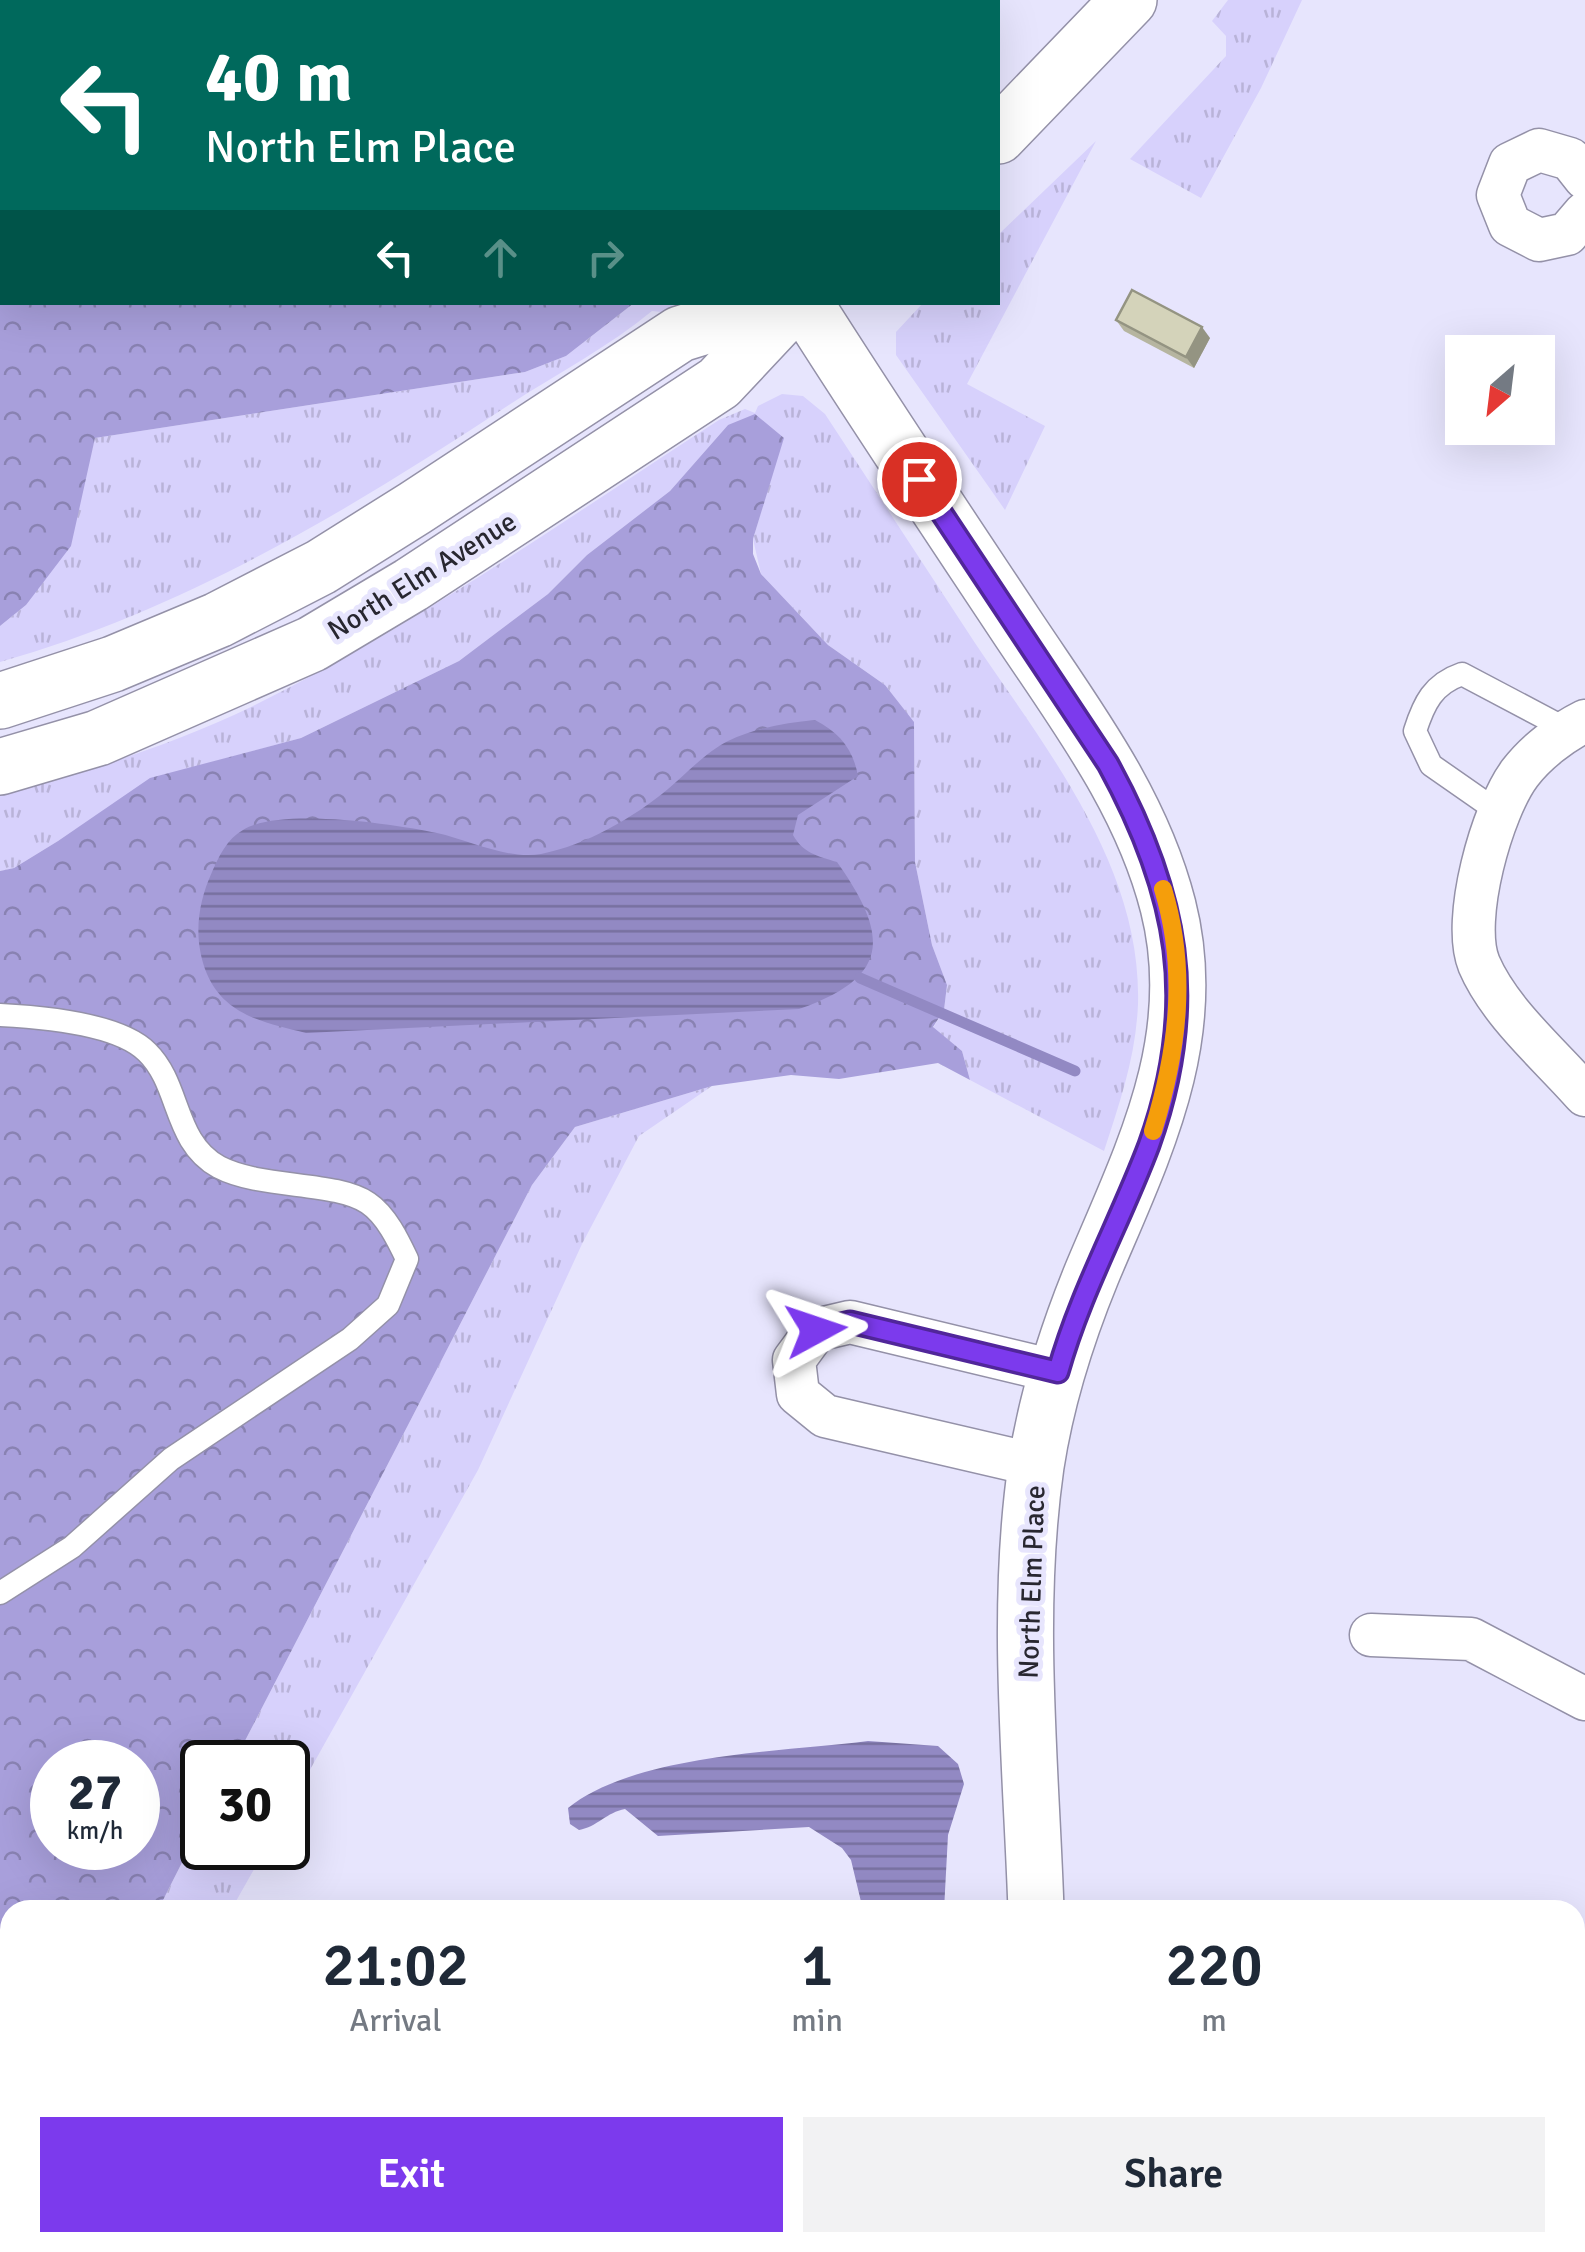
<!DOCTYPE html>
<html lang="en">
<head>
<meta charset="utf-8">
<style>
	body { margin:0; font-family:Signika,sans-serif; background:#f2f2f3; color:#1f2937; height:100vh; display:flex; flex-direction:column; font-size:38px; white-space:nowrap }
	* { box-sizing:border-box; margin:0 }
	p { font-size:32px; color:#747a83 }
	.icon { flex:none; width:55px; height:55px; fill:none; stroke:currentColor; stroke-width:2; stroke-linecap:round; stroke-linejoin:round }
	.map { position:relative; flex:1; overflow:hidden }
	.sheet { position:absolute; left:0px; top:1900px; width:1585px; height:352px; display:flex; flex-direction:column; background:#fff; border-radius:30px 30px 0 0; box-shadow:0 10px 40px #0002 }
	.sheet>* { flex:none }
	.top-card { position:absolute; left:0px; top:0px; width:1000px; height:305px; box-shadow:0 10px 40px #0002; background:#00695c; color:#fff; overflow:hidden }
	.needle { width:65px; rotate:208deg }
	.buttons { position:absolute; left:1445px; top:335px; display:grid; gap:20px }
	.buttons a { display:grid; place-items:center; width:110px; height:110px; border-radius:0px; background:#fff; box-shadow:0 10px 40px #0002; font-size:50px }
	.speed { position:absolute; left:30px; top:1740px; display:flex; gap:20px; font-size:50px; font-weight:700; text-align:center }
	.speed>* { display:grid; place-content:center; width:130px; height:130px; border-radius:50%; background:#fff; box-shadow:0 10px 40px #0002; line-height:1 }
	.speed small { font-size:25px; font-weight:400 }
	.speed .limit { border:5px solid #111; border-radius:15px; background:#fff; color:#111 }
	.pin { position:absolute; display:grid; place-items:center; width:85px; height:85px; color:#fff; margin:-42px; border:5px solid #fff; border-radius:50%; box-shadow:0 2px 10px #0007 }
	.me { position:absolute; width:110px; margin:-55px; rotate:85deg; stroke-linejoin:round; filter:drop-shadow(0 0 8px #0008) }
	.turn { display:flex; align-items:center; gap:35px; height:210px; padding:0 40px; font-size:45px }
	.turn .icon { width:130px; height:130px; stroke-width:2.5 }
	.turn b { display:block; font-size:70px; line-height:85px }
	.lanes { display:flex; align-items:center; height:95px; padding:0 40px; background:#0003; justify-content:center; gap:50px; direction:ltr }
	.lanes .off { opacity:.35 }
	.eta { display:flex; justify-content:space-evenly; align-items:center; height:170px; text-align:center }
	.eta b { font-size:60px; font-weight:600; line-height:70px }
	.cta { display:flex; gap:20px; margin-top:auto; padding:20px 40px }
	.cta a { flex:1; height:115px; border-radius:0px; background:#7c3aed; color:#fff; font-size:40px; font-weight:600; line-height:115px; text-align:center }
	.cta a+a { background:#f2f2f3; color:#1f2937 }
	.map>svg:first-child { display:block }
</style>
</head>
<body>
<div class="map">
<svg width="1585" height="2252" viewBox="0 0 1585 2252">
	<defs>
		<pattern id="grass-tufts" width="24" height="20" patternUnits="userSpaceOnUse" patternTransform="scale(2.5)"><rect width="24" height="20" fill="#d7d1fc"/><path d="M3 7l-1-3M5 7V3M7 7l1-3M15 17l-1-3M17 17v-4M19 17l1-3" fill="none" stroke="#b9b3d8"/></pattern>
		<pattern id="forest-crowns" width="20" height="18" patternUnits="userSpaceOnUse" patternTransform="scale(2.5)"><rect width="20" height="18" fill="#a89fdb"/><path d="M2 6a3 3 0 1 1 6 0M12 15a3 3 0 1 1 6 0" fill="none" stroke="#8982b2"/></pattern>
		<pattern id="water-rules" width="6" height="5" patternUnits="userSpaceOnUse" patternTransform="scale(2.5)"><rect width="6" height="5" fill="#9289c3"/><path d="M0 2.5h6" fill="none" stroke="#77709f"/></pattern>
	</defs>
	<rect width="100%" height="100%" fill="#e7e5fd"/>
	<g fill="url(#grass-tufts)">
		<path d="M1228,0H1302L1261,88L1201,198L1130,159L1226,56V36L1212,21Z"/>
		<path d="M1096,141L967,384L1045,426L1005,510L896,355V332L923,303L998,302V235Z"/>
		<path d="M634,303H677L662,312L652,311C610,346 558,373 512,403C351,509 187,609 0,662V626L26,605L86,473L95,438L525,372L566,356Z"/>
		<path d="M782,394L803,396L825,414C875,490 925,567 975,643C1047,750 1142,867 1138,1004C1136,1056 1120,1102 1104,1151L970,1080L962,1051L933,1028L944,1010L947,985L932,945L915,862L914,723L885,685L828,645L761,574L753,539L783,438L728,425L670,491L587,555L548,594L459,661L301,738L150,779L58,841L14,868L0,871V796C85,772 172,745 251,707C415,626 566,519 719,420L745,409L755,413L758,406Z"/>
		<path d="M712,1086L639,1136L582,1244L478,1470L288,1809V1762H234L532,1185L575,1127Z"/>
		<path d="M202,1823V1848H266L231,1910H158Z"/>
		<path d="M10,2196V2242L65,2243L60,2252H0V2215Z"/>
	</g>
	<g fill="url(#forest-crowns)" fill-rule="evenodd">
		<path d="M0,0H690L694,2H2V302L634,303L566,356L525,372L95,438L71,546L26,605L0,626Z"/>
		<path d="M755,414L784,438L753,539V554L761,574L828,645L885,685L914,722L915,862L932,945L947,985L944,1010L933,1027L962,1051L970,1080L938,1063L839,1079L791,1075L712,1086L575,1127L532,1185L234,1762H202V1823L158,1910H10V2196L0,2215V871L14,868L58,841L150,778L301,738L459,661L548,594L587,555L670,491L728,425ZM52,1762H138V1848H52Z"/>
	</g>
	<g fill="url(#water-rules)">
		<path d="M815,720C840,733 853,749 858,776L798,815L793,835C803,853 817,856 837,862C890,937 890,977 799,1009L306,1033C266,1023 225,1016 207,974C193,940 197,905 212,872C219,856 227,839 243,830C279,807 395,824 437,833C469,840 508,860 541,854C586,845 633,818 668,789C687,773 706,752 728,741C755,728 785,723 815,720Z"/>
		<path d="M868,1741L938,1746L958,1764L964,1784L948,1835L944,1910H863L851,1860L842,1848L809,1827L658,1836L625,1809C607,1812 597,1827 579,1830L570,1824L568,1808C635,1754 782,1752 868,1741Z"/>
	</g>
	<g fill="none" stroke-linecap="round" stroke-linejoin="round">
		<path stroke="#9289c3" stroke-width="11" d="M860,978L1075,1071"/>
		<g stroke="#9491a8" stroke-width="25">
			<g id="service">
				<path d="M1497,811L1431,765L1415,731C1424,703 1433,684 1462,674L1568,730"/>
				<path d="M0,1015C39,1017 118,1023 147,1052C181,1085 173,1142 219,1167C261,1189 336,1181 368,1203C386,1215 398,1240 407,1259L388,1305L350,1339L171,1459L72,1547L0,1593"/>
			</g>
		</g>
		<g stroke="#9491a8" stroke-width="45">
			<g id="minor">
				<path d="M1585,178L1570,159L1539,150L1510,164L1498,195L1510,225L1539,240L1567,234L1585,213"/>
				<path d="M1585,721C1561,733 1536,752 1520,773C1492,810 1461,920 1479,964C1500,1013 1550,1055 1585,1095"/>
				<path d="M1036,1465L825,1416L798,1394L794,1360L816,1330L850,1322L1058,1372"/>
				<path d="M1371,1635L1471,1639L1585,1699"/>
				<path d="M1517,2242L1535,2252"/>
				<path d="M368,2252L376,2242"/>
				<path d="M607,2252L617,2242"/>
			</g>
		</g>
		<g stroke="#9491a8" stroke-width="58">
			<g id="tertiary">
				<path d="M804,302C873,411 944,517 1015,624C1074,713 1141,800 1168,906C1202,1039 1142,1154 1092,1273C1067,1334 1046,1400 1036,1466C1015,1612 1031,1763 1036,1910"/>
				<path d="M1048,2242V2252"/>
			</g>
		</g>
		<g stroke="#9491a8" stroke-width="58">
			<g id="secondary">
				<path d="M998,136L1129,0"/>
				<path d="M0,701L113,664L218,620L321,567L415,508L680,334L783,302"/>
				<path d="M0,767L98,738L312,644L411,585L719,383L795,302"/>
			</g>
		</g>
		<use href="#service" stroke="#fff" stroke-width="22"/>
		<use href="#minor" stroke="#fff" stroke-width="42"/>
		<use href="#tertiary" stroke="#fff" stroke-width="55"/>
		<use href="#secondary" stroke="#fff" stroke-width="55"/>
	</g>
	<path fill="#b6b5a0" d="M1116,320L1210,338L1194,368L1124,331Z"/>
	<path fill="#949482" d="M1202,327L1210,338L1194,368L1186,357Z"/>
	<path fill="#d4d3ba" stroke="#949482" stroke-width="2.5" d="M1132,290L1202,327L1186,357L1116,320Z"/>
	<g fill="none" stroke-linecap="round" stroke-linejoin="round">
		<g stroke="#51269a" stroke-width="25">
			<path id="route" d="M816,1330L850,1322L1058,1372C1080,1293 1120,1222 1149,1145C1200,1003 1178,892 1108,764L919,479"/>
		</g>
		<use href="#route" stroke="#7c3aed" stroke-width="18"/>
		<path stroke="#f59e0b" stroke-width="18" d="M1153,1131C1178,1050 1188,971 1163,889"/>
	</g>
	<g text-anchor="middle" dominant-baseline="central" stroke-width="10" stroke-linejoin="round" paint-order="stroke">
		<g font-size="28" fill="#282730" stroke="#e7e5fd">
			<text transform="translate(422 576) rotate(-32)">North Elm Avenue</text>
			<text transform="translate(1032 1582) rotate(-88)">North Elm Place</text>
		</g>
	</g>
</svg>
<div class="buttons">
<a><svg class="needle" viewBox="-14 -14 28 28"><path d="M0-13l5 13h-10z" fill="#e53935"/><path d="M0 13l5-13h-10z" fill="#747a83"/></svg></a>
</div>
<div class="speed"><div>27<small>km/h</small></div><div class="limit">30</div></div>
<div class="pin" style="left:919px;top:479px;background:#d93025"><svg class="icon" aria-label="arrive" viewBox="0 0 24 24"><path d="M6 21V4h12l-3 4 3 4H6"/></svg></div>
<svg class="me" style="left:816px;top:1330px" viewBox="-20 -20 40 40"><path d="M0-17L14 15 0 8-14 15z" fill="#7c3aed" stroke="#fff" stroke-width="4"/></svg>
<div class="top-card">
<div class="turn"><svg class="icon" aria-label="left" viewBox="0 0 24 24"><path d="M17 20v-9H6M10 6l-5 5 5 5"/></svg><div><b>40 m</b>North Elm Place</div></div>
<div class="lanes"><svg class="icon" aria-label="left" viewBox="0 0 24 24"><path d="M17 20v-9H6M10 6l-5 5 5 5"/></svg><svg class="icon off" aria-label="ahead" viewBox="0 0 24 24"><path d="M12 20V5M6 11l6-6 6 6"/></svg><svg class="icon off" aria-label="right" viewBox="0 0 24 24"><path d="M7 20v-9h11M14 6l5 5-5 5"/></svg></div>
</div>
<section class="sheet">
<div class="eta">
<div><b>21:02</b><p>Arrival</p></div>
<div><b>1</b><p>min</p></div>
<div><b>220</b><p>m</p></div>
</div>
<div class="cta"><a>Exit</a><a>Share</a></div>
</section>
</div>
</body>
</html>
